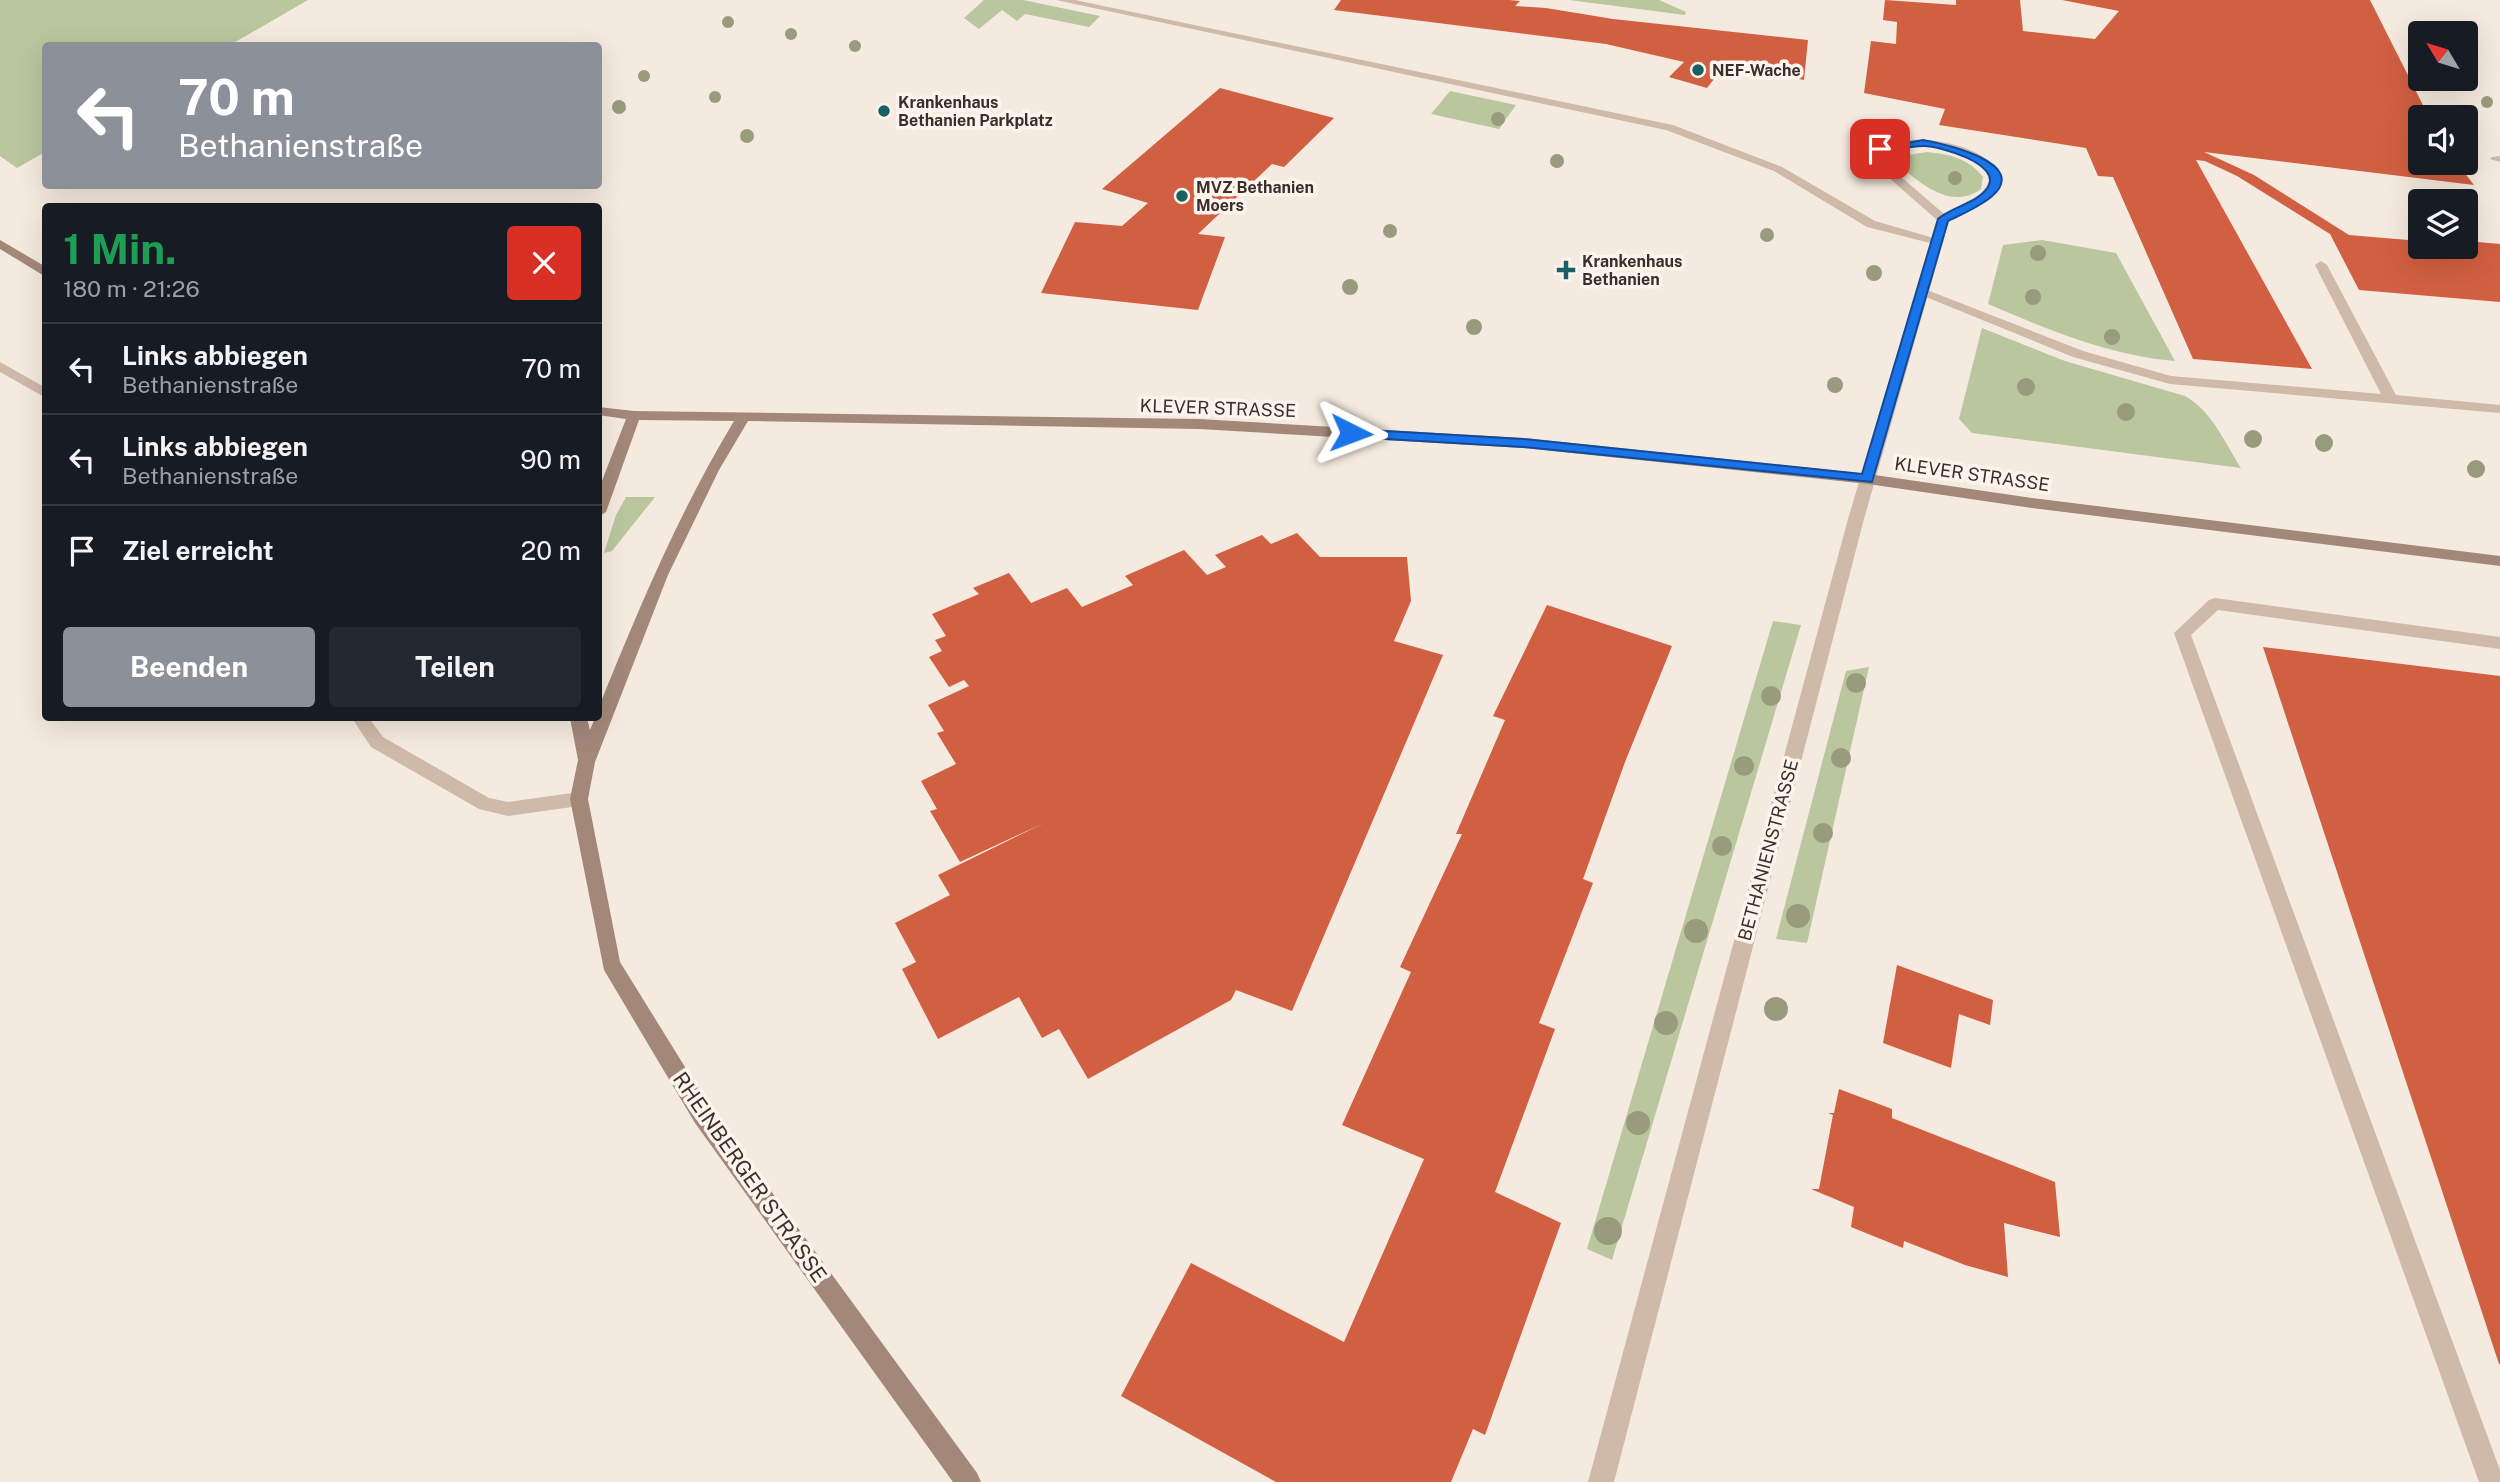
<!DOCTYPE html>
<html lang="de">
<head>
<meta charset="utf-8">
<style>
	body { margin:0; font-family:"Public Sans",sans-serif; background:#242831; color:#f1f3f6; height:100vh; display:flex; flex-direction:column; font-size:26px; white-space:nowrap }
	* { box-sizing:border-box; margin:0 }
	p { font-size:23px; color:#9ea1a6 }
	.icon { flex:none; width:38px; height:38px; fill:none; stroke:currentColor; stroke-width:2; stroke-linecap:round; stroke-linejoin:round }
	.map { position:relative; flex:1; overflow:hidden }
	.drawer { position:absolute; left:42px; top:203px; width:560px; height:518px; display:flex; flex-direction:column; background:#171b24; border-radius:7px; box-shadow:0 7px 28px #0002 }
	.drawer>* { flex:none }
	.banner { position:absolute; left:42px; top:42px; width:560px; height:147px; border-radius:7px; box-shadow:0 7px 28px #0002; background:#8c9099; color:#fff; overflow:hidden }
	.needle { width:46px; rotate:308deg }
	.controls { position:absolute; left:2408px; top:21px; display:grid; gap:14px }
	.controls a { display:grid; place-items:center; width:70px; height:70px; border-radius:7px; background:#171b24; box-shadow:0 7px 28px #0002; font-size:35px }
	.pin { position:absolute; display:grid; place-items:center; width:60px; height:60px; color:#fff; margin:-30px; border-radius:14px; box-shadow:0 4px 10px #0006 }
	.me { position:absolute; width:77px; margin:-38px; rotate:93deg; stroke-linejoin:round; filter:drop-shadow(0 0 5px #0008) }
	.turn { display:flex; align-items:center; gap:24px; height:147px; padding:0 21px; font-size:32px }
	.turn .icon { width:91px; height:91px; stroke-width:2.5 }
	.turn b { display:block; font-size:49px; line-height:60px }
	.round { display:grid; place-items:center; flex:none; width:74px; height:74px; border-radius:7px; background:#242831 }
	.headline { display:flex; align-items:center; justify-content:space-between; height:119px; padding:0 21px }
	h1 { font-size:42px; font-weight:700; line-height:52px; color:#1e9e55 }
	.primary-button { display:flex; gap:14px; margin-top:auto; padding:14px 21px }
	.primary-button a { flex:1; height:80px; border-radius:7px; background:#8c9099; color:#fff; font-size:28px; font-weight:700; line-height:80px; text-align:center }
	.primary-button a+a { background:#242831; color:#f1f3f6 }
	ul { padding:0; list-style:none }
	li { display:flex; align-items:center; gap:21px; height:91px; padding:0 21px; border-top:2px solid #363941 }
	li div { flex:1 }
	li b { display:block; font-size:26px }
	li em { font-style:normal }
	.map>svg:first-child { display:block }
</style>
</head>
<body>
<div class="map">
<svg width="2500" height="1482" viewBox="0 0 2500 1482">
	<rect width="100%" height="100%" fill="#f5eadf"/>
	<g fill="#bac69d">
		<path d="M0,0H308L230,45L46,46L45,152L17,168L0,156Z"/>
		<path d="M984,0H1023L1100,16L1089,27L1025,14L1017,21L1002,10L979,29L964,18Z"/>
		<path d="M1569,0H1659L1686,12L1685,15Z"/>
		<path d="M1450,91L1516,105L1499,129L1431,114Z"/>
		<path d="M1927,152C1949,154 1970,159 1983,177L1981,189C1950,211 1921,183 1897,164L1908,155Z"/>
		<path d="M2042,240L2116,253L2175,361C2108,355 2049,330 1988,304L2003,245Z"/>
		<path d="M1982,328L2065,361L2185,396C2212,411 2225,443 2241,468L1972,433L1959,419Z"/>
		<path d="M626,497H655L612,551L604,553L616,515Z"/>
		<path d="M1773,621L1801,625L1612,1260L1587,1249Z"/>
		<path d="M1869,667L1807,943L1776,939L1846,671Z"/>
	</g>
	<g fill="#d15f41">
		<path d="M1341,0H1509L1520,1L1515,6L1546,8L1613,19L1808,40L1804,80L1725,65L1707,88L1669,77L1684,62L1606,44L1334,10Z"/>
		<path d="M1885,0L1956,5V0H2020L2023,31L2095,39L2119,11L2062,0H2370L2429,117H2420V163H2457L2474,185L2204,152L2254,175L2349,235L2420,241V247H2466V241L2500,244V302L2359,290L2330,234L2237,176L2205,161L2196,160L2312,369L2193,359L2113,177L2098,176L2086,148L1939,125L1945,109L1864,93L1871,41L1896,44L1897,22L1883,20Z"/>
		<path d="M1220,88L1334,118L1284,167L1272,164L1198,234L1225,237L1198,310L1041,293L1075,222L1122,226L1148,203L1102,189Z"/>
		<path d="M1297,533L1320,557H1407L1411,601L1394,641L1443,655L1292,1011L1236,990L1231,1000L1088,1079L1059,1029L1042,1038L1019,997L938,1039L902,969L916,962L895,923L950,895L938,875L1044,823L960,862L930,811L937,809L921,781L956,764L937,733L944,731L928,705L969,686L964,680L949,687L929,657L942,651L935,640L946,636L932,614L979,594L973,588L1009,573L1031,603L1067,588L1082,607L1133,585L1125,576L1184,550L1207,575L1226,567L1215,555L1262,535L1271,544Z"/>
		<path d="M1547,605L1672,646L1625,762L1583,879L1593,883L1539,1023L1555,1029L1495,1192L1561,1223L1485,1435L1473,1429L1451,1482H1276L1121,1396L1191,1263L1344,1342L1424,1159L1342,1125L1411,972L1400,967L1462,834H1456L1505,720L1493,716Z"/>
		<path d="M2263,647L2500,676V1364H2499Z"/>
		<path d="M1897,965L1993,1000L1990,1025L1959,1014L1951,1068L1883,1043Z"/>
		<path d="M1839,1089L1892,1109V1118L2055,1182L2060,1237L2004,1223L2008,1277L1965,1265L1904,1241L1903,1248L1851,1227L1854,1207L1811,1189H1819L1833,1115L1828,1113H1834Z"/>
	</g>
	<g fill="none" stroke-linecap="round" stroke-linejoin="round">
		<g fill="#cfb9a9" fill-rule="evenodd">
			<path d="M1056,0H1075L1673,125L1782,167L1875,221L1944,241L1938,245L1867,227L1774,171L1666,130Z"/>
			<path d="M2500,156V162L2490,159L2492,157Z"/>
			<path d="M2321,261L2327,265L2396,395L2500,405V413L2170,384L2073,357L1916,293L1922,289L1927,290L2083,351L2171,376L2381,394L2315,265Z"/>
			<path d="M2215,598L2500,637V649L2218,610L2191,635L2500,1470V1482H2479L2174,633L2209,600Z"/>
		</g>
		<g fill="#cfb9a9" fill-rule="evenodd">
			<path d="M1908,140C1939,138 1988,147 2002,178C1995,203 1970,210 1949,221L1864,519L1614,1482H1588L1848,519L1937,220L1864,156L1878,147ZM1921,146C1944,148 1980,155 1990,178C1984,199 1962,205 1944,214L1877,156L1896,149Z"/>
			<path d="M0,362L46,388V398L0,372Z"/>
			<path d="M352,718H369L383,737L489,798L508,802L579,792L585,794L588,799L585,804L579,806L508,816L479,809L371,747Z"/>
		</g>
		<g fill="#a3887a" fill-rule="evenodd">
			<path d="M0,240L46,267V277L0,249Z"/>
			<path d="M598,407L634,411L1199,419L1523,438L1868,474L2032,498L2500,556V566L2032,508L1868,484L1523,448L1199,429L748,421L719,470L668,575L595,762L588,799L620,962L711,1109L977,1473L981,1482H953L695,1123L604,970L570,799L578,760L570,718H587L590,730L595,718H598V709C639,608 678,514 734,421L639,420L606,512L598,517V491L626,419L598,415Z"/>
		</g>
	</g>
	<g fill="#989c7c">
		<circle cx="728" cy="22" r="6"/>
		<circle cx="791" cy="34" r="6"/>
		<circle cx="855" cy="46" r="6"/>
		<circle cx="644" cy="76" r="6"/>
		<circle cx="715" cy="97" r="6"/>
		<circle cx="2487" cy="102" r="6"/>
		<circle cx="619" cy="107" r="7"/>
		<circle cx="1498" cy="119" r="7"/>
		<circle cx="747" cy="136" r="7"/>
		<circle cx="1557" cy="161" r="7"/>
		<circle cx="1955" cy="178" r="7"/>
		<circle cx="1390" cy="231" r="7"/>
		<circle cx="1767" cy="235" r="7"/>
		<circle cx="2038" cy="253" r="8"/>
		<circle cx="1874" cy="273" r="8"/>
		<circle cx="1350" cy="287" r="8"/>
		<circle cx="2033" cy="297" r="8"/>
		<circle cx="1474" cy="327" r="8"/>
		<circle cx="2112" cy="337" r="8"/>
		<circle cx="1835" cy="385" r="8"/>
		<circle cx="2026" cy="387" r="9"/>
		<circle cx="2126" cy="412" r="9"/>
		<circle cx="2253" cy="439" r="9"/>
		<circle cx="2324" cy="443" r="9"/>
		<circle cx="2476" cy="469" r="9"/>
		<circle cx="1856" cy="683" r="10"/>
		<circle cx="1771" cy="696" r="10"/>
		<circle cx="1841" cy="758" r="10"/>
		<circle cx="1744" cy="766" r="10"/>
		<circle cx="1823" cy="833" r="10"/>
		<circle cx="1722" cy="846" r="10"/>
		<circle cx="1798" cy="916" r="12"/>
		<circle cx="1696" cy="931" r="12"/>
		<circle cx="1776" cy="1009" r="12"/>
		<circle cx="1666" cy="1023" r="12"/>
		<circle cx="1638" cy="1123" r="12"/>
		<circle cx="1608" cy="1231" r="14"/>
	</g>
	<path fill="#1a73e8" stroke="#114b97" stroke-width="2" d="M1923,140C1944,144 2032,163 1991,197C1979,207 1962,214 1948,221L1872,482L1523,447L1351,437L1344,433L1351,429L1523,439L1862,474L1938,219C1951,207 1978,203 1988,187C2002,164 1940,146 1924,146C1910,146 1894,150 1880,152L1875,149Z"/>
	<g fill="#1a6062" stroke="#fcf4ed" stroke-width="2.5">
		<circle cx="1698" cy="70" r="7"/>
		<circle cx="884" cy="111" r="7"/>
		<circle cx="1182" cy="196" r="7"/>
		<path d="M1562.5 259.5h7v7h7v7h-7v7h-7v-7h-7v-7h7z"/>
	</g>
	<g text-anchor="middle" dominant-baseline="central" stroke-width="7" stroke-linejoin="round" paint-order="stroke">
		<g font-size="16" font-weight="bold" fill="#3c2f2a" stroke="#fcf4ed" text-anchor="start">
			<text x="1712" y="70">NEF-Wache</text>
			<text x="898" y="102">Krankenhaus<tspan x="898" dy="18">Bethanien Parkplatz</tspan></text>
			<text x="1196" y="187">MVZ Bethanien<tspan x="1196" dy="18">Moers</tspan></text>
			<text x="1582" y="261">Krankenhaus<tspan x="1582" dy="18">Bethanien</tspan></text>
		</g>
		<g font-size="18" fill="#3c2f2a" stroke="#fcf4ed">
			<text transform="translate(1218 408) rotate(2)">KLEVER STRASSE</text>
			<text transform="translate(1972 474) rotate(8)">KLEVER STRASSE</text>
			<text transform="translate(1768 850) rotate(-75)">BETHANIENSTRASSE</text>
		</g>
		<g font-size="21" fill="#3c2f2a" stroke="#fcf4ed">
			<text transform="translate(750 1177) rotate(55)">RHEINBERGER STRASSE</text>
		</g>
	</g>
</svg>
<div class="controls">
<a><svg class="needle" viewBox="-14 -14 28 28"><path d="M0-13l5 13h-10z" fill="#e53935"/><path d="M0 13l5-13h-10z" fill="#9ea1a6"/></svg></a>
<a><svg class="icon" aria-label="sound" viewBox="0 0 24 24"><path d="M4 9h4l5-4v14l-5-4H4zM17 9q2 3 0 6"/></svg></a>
<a><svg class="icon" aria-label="layers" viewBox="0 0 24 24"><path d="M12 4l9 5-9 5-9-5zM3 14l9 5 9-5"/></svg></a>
</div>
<div class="pin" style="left:1880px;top:149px;background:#d93025"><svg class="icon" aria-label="arrive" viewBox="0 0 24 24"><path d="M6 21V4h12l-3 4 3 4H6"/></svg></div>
<svg class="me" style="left:1351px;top:433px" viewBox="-20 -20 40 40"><path d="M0-17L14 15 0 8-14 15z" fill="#1a73e8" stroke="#fff" stroke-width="4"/></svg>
<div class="banner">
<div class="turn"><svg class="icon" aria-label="left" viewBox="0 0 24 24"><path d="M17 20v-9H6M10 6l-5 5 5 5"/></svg><div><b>70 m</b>Bethanienstraße</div></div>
</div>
<section class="drawer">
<div class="headline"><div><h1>1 Min.</h1><p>180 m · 21:26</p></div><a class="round" style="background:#d93025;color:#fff"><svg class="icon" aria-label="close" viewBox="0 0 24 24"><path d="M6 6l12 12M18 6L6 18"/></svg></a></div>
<ul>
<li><svg class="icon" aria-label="left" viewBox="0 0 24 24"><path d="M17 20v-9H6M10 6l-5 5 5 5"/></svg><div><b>Links abbiegen</b><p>Bethanienstraße</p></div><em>70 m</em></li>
<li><svg class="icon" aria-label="left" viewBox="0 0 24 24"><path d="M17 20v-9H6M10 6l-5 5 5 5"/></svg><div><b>Links abbiegen</b><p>Bethanienstraße</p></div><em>90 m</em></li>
<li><svg class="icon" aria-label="arrive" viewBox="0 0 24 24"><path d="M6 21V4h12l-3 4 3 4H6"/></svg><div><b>Ziel erreicht</b></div><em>20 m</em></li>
</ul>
<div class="primary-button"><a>Beenden</a><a>Teilen</a></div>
</section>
</div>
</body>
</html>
